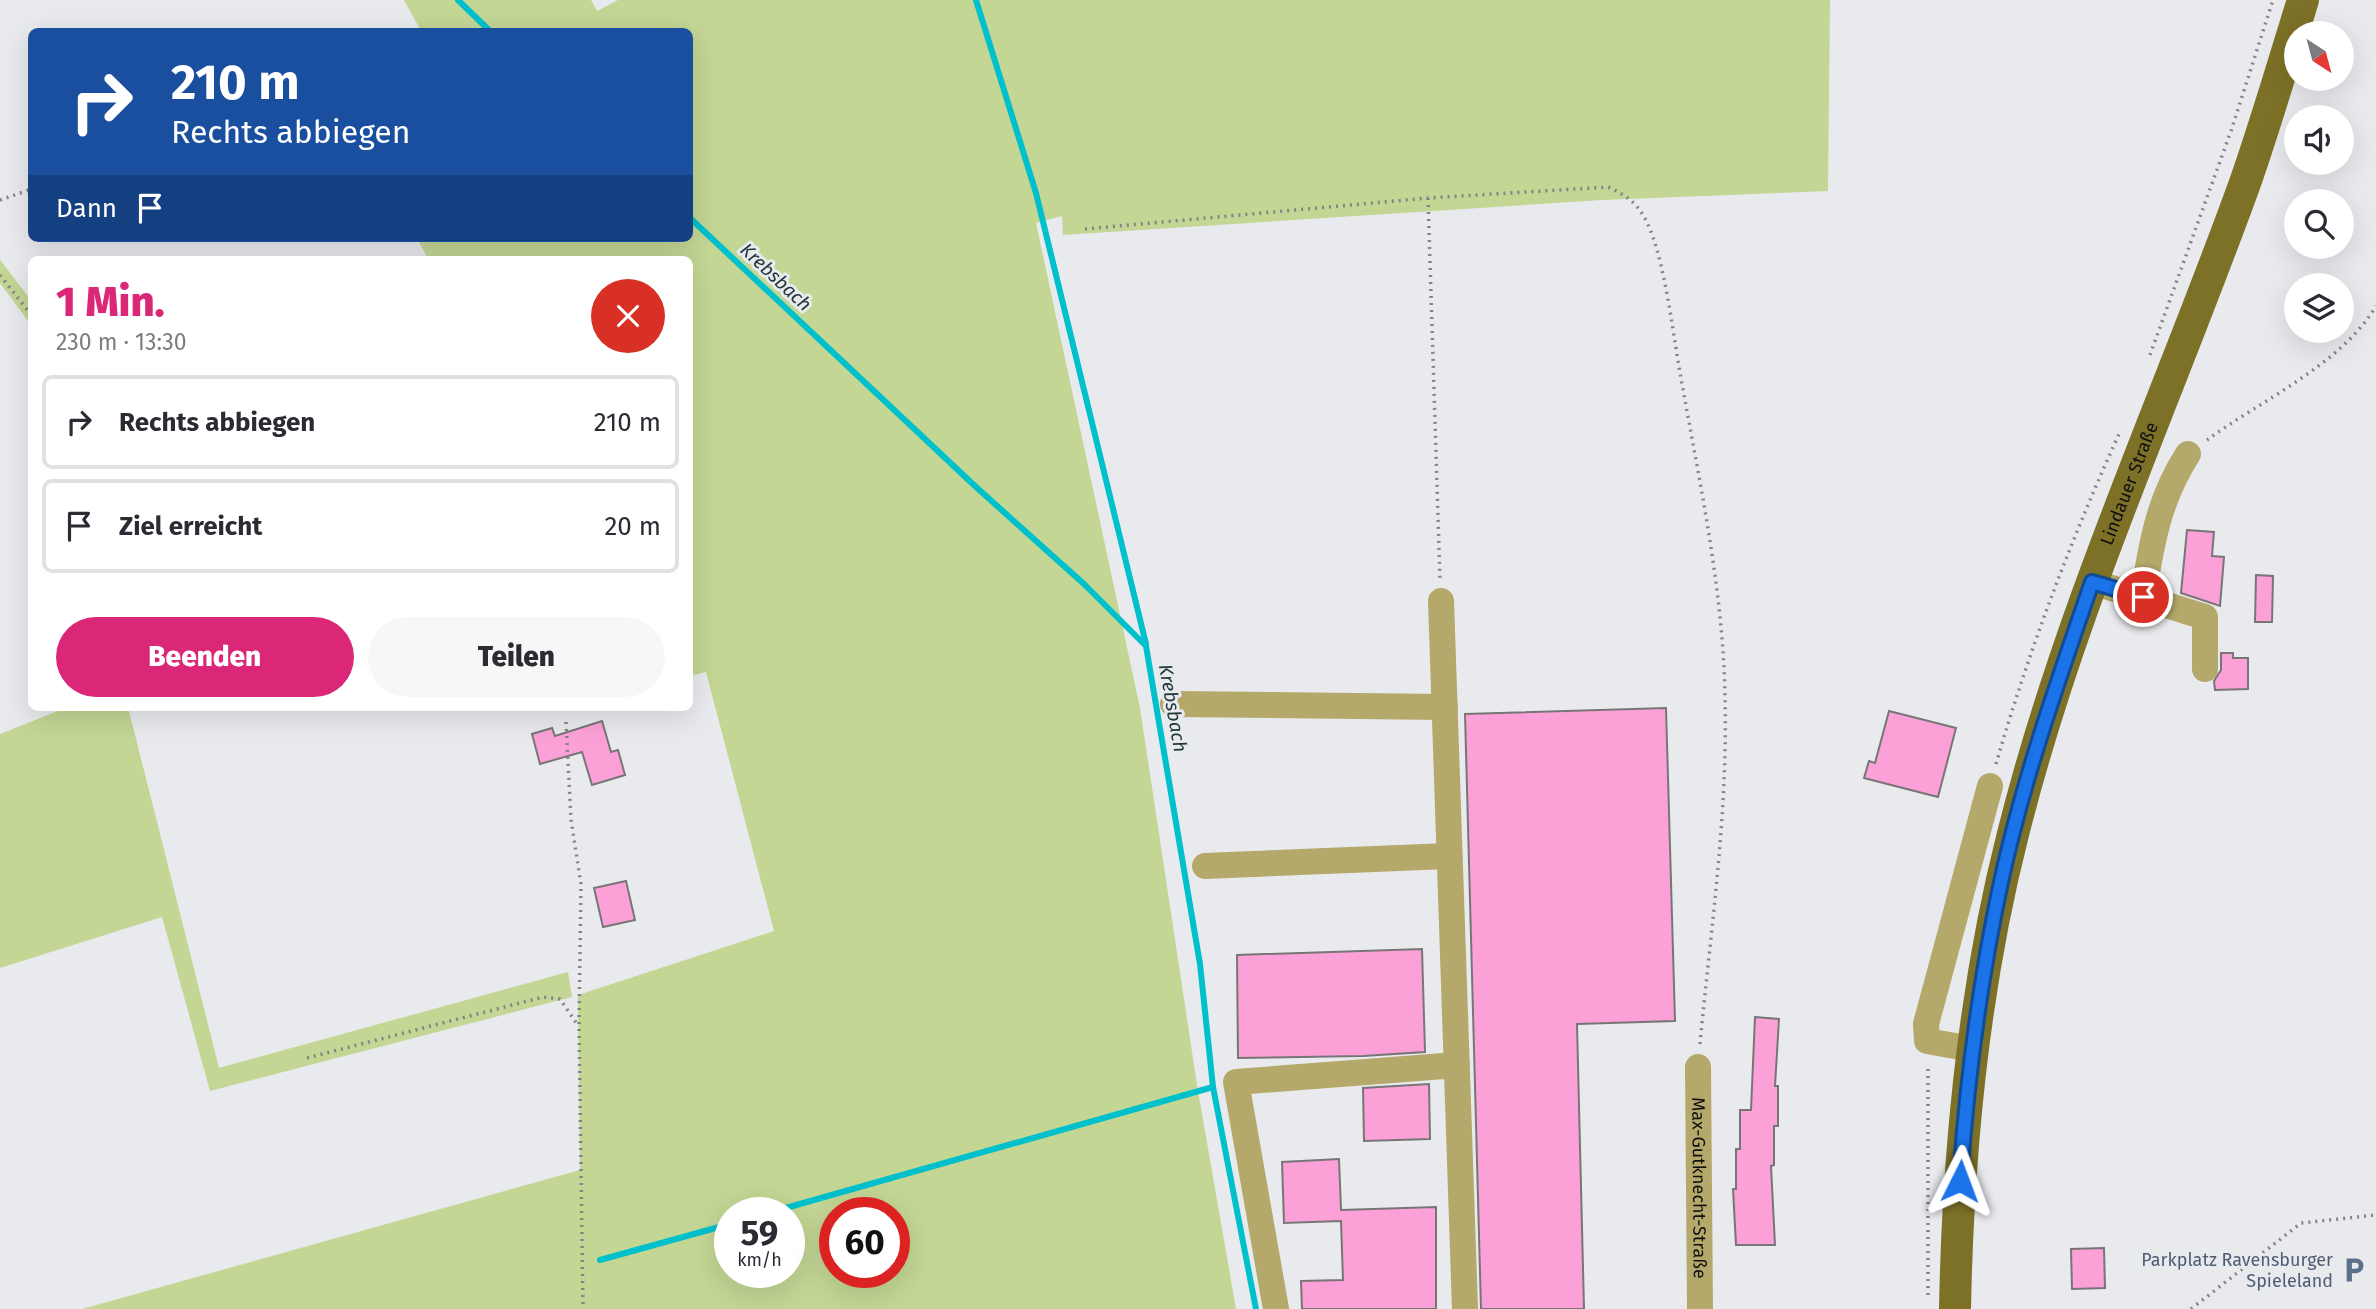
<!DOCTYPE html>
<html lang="de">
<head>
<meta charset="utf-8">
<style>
	body { margin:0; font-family:"Fira Sans",sans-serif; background:#f7f7f7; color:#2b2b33; height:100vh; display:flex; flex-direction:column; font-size:26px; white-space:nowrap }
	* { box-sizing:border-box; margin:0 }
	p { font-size:23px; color:#7c7c81 }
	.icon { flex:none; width:38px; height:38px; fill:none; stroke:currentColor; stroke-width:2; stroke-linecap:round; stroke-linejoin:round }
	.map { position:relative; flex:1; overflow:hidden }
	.panel { position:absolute; left:28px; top:256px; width:665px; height:455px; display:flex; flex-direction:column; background:#fff; border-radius:10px; box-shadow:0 7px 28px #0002 }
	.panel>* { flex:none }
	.banner { position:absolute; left:28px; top:28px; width:665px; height:214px; border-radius:10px; box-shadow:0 7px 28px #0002; background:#1a4fa0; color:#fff; overflow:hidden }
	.needle { width:46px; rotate:144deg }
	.controls { position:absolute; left:2284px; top:21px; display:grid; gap:14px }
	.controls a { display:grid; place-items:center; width:70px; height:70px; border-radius:50%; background:#fff; box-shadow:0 7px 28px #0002; font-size:35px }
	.speed { position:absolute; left:714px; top:1197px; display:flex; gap:14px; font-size:35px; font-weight:700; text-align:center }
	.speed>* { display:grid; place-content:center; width:91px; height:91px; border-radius:50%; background:#fff; box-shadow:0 7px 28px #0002; line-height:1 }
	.speed small { font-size:18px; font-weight:400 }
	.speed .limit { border:10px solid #d22; background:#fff; color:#111 }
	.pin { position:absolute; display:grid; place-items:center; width:60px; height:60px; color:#fff; margin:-30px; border:4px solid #fff; border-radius:50%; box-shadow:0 2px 7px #0007 }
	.me { position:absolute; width:77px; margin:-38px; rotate:3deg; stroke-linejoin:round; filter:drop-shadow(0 0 5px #0008) }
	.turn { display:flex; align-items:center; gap:24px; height:147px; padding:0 28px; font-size:32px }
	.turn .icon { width:91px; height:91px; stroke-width:2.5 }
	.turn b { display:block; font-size:49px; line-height:60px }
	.then { display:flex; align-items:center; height:66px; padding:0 28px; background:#0003; gap:14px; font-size:26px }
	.round { display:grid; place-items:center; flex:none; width:74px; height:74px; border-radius:37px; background:#f7f7f7 }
	.summary { display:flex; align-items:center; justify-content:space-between; height:119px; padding:0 28px }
	h1 { font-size:42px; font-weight:800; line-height:52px; color:#db2777 }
	.button { display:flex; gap:14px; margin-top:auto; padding:14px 28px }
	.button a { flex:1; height:80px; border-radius:42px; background:#db2777; color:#fff; font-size:28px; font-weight:800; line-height:80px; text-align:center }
	.button a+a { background:#f7f7f7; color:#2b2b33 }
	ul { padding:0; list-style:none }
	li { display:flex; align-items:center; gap:21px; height:94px; margin:0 14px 10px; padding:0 14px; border:4px solid #e1e1e2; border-radius:10px }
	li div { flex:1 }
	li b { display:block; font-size:26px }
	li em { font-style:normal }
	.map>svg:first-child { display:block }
</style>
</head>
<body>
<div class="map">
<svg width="2376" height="1309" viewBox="0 0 2376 1309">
	<rect width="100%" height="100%" fill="#e9eaed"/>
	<g fill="#c3d694" fill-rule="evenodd">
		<path d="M404,0H591L597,11L618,0H1830L1828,191L1602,200L1063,235L1062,216L1036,223L1140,708L1197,1085L1236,1309H82L580,1170L578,995L774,931L706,672L690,676V259H428L417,238H690V32L421,31ZM730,1213H789V1272H730ZM835,1213H894V1272H835Z"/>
		<path d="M0,260L31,300V325L0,283Z"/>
		<path d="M68,707H128L219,1068L568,972L572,997L210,1091L162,917L0,968V734Z"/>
	</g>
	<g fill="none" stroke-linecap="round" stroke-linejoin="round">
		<g stroke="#00c0cc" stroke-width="6">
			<path d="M458,0L491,32"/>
			<path d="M976,0L1036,193L1146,644"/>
			<path d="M690,218L976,487L1084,584L1146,646L1200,964L1213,1087L1256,1309"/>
			<path d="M768,1213L1213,1087"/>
			<path d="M600,1260L730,1224"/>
		</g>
	</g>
	<g fill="#fba1d8" stroke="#787577" stroke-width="2">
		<path d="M2187,530L2214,532L2212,556L2224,557L2220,606L2181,593Z"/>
		<path d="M2256,575L2273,576L2272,622H2255Z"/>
		<path d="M2221,653H2233V658H2248V689L2215,690L2214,681L2221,670Z"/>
		<path d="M1666,708L1675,1021L1577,1024L1584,1309H1481L1465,714Z"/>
		<path d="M1889,711L1956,728L1938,797L1864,778L1869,761L1875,763Z"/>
		<path d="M602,721L611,752L618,750L625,775L592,785L582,752L540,764L532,734L552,728L555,736Z"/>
		<path d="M626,881L635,920L603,927L594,888Z"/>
		<path d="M1422,949L1425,1052L1363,1056L1238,1058L1237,955Z"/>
		<path d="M1755,1017L1779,1019L1775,1086H1778V1126H1774V1165L1771,1166L1775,1245H1736L1733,1189H1736V1149H1740V1110H1751Z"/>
		<path d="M1429,1084L1430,1139L1364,1141L1363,1088Z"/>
		<path d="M1339,1159L1341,1210L1436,1207V1309H1302L1301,1281L1343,1280L1341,1221L1284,1223L1282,1162Z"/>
		<path d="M2104,1248L2105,1288L2072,1289L2071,1249Z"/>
	</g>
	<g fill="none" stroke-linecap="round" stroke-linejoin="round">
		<g stroke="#838486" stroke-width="3.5" stroke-dasharray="2 5" stroke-linecap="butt">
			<path d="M178,32L179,29"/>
			<path d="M1428,198L1440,580"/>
			<path d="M0,200L32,189"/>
			<path d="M1085,229L1428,198L1608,187C1624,194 1636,202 1644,217C1662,246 1672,325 1678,361C1697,471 1723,584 1725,696C1728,813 1711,928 1700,1044"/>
			<path d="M0,275L32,316"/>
			<path d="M2150,355L2231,131L2273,0"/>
			<path d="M2207,440C2260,401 2342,364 2376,306"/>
			<path d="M566,722L571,820L581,884L579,1025L583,1309"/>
			<path d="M1996,764C2029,650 2070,542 2119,434"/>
			<path d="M307,1058L543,997L560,999L577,1024"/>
			<path d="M1928,1295V1064"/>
			<path d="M2191,1309L2301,1223L2376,1215"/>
		</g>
		<g stroke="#b4a96a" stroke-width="26">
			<path d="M2092,582L2205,617V669"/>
			<path d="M2143,597C2151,545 2159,498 2188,454"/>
			<path d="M1441,601L1465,1309"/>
			<path d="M1173,704L1445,707"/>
			<path d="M1205,866L1448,856"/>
			<path d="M1972,1049L1927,1041L1926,1024L1990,786"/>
			<path id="s1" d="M1698,1067L1700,1309"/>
			<path d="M1276,1309L1236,1082L1457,1065"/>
		</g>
		<path stroke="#7d7127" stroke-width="32" id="s2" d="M1955,1309C1958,1149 1973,990 2013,834C2069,610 2167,399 2245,183C2266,123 2284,61 2303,0"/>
	</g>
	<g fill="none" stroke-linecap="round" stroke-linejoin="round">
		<g stroke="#114b97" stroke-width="18">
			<path id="route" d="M1960,1181C1967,1080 1980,980 2001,882C2023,780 2058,681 2092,582L2143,597"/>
		</g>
		<use href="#route" stroke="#1a73e8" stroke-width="12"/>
	</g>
	<defs>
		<g id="parking-bare" transform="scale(2.1)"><path d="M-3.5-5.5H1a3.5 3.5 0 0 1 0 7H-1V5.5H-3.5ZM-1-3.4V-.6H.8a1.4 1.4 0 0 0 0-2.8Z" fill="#5c6f8a" stroke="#e9eaed" stroke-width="2.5" paint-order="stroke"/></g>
	</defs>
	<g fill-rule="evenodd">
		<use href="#parking-bare" x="2354" y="1270"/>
	</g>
	<g text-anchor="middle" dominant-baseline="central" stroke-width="6" stroke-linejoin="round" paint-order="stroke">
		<g font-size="18" fill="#0f0f10" stroke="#e9eaed">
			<text stroke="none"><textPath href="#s2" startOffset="849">Lindauer Straße</textPath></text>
			<text stroke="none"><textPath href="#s1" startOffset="121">Max-Gutknecht-Straße</textPath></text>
		</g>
		<g font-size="18" fill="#4e5e75" stroke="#e9eaed" text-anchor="end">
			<text x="2333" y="1260">Parkplatz Ravensburger<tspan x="2333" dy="21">Spieleland</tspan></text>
		</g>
		<g font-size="19" font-style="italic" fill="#20393b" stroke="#e9eaed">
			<text transform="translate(776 277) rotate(43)">Krebsbach</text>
			<text transform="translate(1173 708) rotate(80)">Krebsbach</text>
		</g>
	</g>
</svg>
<div class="controls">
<a><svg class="needle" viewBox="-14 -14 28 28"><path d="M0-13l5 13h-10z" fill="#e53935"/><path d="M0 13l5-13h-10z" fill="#7c7c81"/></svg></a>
<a><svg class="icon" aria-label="sound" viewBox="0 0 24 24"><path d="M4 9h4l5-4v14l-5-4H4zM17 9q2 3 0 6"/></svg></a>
<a><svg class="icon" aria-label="search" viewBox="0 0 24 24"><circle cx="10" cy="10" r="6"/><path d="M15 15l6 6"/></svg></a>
<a><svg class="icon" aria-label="layers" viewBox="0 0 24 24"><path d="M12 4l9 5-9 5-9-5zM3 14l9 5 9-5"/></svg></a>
</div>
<div class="speed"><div>59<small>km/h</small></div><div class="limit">60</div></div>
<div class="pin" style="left:2143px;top:597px;background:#d93025"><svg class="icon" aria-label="arrive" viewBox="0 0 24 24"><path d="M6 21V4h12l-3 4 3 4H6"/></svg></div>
<svg class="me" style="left:1960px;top:1181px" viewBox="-20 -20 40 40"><path d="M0-17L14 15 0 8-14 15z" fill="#1a73e8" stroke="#fff" stroke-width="4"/></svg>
<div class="banner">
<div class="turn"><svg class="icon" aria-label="right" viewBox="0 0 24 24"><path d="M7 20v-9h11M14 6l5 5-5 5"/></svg><div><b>210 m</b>Rechts abbiegen</div></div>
<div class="then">Dann<svg class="icon" aria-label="arrive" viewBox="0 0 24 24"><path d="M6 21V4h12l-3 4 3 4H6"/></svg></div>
</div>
<section class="panel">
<div class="summary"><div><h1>1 Min.</h1><p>230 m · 13:30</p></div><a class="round" style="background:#d93025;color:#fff"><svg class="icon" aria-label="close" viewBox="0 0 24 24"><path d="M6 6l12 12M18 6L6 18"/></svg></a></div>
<ul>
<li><svg class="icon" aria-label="right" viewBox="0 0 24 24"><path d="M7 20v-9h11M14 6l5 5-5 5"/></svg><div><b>Rechts abbiegen</b></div><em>210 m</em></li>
<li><svg class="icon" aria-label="arrive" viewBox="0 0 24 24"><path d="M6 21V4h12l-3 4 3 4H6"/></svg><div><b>Ziel erreicht</b></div><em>20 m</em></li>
</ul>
<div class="button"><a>Beenden</a><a>Teilen</a></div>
</section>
</div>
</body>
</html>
